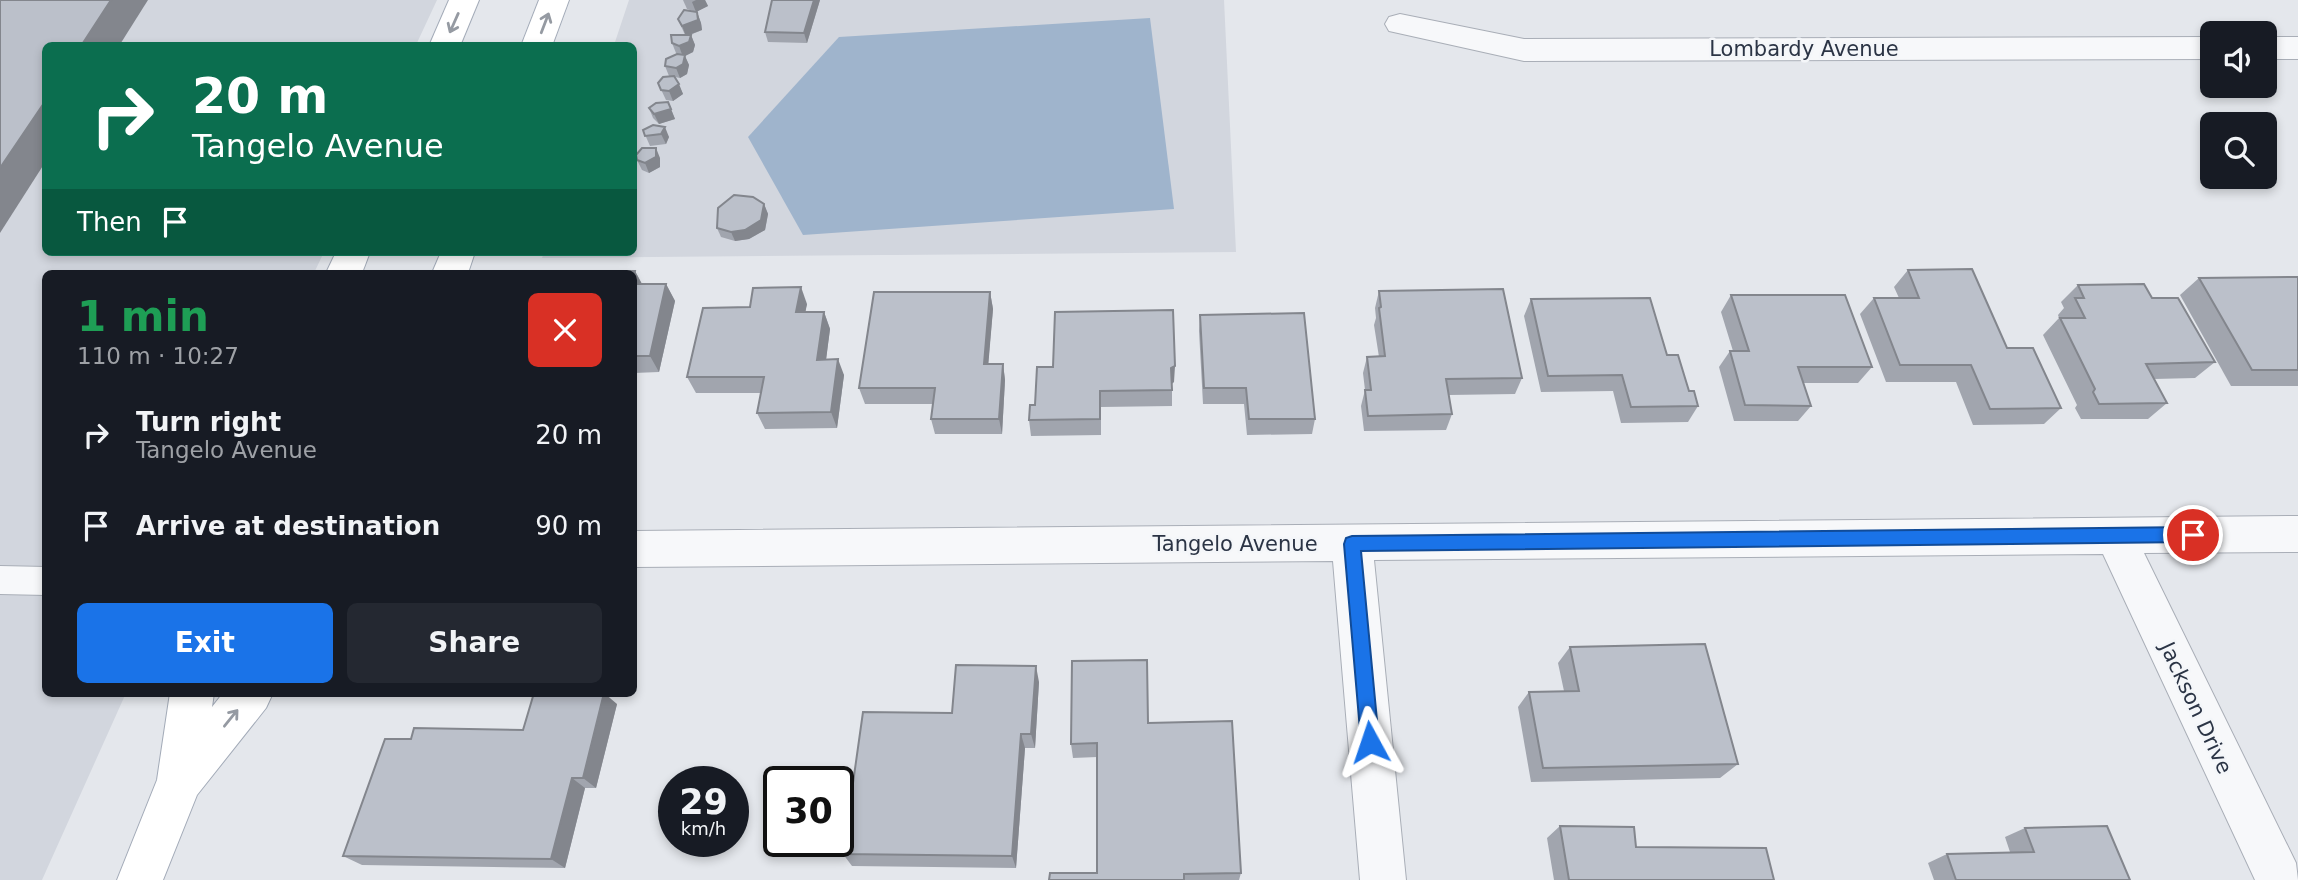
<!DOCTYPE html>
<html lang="en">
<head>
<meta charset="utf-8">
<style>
	body { margin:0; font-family:"DejaVu Sans",sans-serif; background:#242831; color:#f1f3f6; height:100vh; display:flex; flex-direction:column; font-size:26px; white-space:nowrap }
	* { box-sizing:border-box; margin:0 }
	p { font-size:23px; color:#9ea1a6 }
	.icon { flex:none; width:38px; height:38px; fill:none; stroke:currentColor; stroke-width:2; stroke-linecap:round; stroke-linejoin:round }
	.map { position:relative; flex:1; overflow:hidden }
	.side { position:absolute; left:42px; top:270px; width:595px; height:427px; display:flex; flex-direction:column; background:#171b24; border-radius:10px; box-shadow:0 4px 10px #0003 }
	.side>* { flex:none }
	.guide { position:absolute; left:42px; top:42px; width:595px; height:214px; border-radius:10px; box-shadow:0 4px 10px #0003; background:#0b6e4f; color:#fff; overflow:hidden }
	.controls { position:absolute; left:2200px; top:21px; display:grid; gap:14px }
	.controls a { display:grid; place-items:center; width:77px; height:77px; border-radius:10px; background:#171b24; box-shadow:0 4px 10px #0003; font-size:35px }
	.speed { position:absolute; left:658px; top:766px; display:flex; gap:14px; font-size:35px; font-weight:700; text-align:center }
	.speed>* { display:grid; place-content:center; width:91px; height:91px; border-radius:50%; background:#171b24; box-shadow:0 4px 10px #0003; line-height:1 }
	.speed small { font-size:18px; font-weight:400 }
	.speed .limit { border:4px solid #111; border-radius:10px; background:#fff; color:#111 }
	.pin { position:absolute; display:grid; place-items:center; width:60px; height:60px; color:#fff; margin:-30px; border:4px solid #fff; border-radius:50%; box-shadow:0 2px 7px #0007 }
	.me { position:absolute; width:77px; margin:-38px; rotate:355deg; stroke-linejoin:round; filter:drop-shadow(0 0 5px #0008) }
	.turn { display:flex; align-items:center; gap:24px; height:147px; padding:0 35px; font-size:32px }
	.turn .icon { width:91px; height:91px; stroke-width:2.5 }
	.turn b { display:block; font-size:49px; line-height:60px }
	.then { display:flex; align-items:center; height:66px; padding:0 35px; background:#0003; gap:14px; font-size:26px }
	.round { display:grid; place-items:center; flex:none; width:74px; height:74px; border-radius:10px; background:#242831 }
	.overview { display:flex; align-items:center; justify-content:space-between; height:119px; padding:0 35px }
	h1 { font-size:42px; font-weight:700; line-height:52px; color:#1e9e55 }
	.action { display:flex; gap:14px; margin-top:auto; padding:14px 35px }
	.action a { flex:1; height:80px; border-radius:10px; background:#1a73e8; color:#fff; font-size:28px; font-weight:700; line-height:80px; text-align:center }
	.action a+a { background:#242831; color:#f1f3f6 }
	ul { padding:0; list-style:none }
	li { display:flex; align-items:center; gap:21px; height:91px; padding:0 35px }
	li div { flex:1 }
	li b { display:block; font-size:26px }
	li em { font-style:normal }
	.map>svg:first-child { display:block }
</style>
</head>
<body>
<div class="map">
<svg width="2298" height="880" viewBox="0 0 2298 880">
	<rect width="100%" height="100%" fill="#e4e7ec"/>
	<g fill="#d2d6de">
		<path d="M0,0H437L416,45L46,46V252H324L314,273H46V693H126L42,880H0Z"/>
		<path d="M629,0H1224L1236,252L542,258L544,252H634V46L614,45Z"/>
	</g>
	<path fill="#9fb4cc" d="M1150,18L1174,209L803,235L748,137L839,37Z"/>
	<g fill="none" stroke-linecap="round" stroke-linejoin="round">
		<g stroke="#a9aeb7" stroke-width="2">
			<path id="service" d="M0,566L46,567V595L0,594Z"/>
		</g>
		<g stroke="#a9aeb7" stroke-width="2">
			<g id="minor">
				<path d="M1400,14L1524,39L2212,37V59L1524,61L1389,31L1385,24L1389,17Z"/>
				<rect x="2264" y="37" width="34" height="22"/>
				<path d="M2298,516V552L2144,553L2296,863L2298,880H2255L2103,554L1374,560L1406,880H1360L1333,561L634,567V531Z"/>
			</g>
		</g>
		<g stroke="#a3abb8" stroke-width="2">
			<g id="primary">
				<path d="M449,0H479L460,46H429Z"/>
				<path d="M539,0H569L552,46H521Z"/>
				<path d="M336,252H370L362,273H326Z"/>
				<path d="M441,252H475L468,273H432Z"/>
				<path d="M170,693H214L212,707L223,693H273L266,708L197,795L163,880H117L157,780Z"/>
			</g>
		</g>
		<use href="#service" fill="#f7f8fa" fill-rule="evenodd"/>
		<use href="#minor" fill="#f7f8fa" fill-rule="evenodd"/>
		<use href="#primary" fill="#fff" fill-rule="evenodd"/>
	</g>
	<g fill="#a1a5ae">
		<path d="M683,0H705L708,6L696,12L687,9Z"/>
		<path d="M772,0H820L807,43L768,42L765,32Z"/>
		<path d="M697,12L701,23L702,30L690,35H691L695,45L693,52L685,56L689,65L687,74L680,78L675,77L683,94L673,101L666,100L658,83L669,76L665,66L677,54L676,53L672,43L685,35L678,19Z"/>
		<path d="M668,102L675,119L659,124L653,118L649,108Z"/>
		<path d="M653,125L669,137L666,144L650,146L643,130Z"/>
		<path d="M660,158V167L649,173L642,170L637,160Z"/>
		<path d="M764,204L768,214L765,230L749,239L735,241L721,237L717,228Z"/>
		<path d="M1908,270L2007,348L2061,408L2044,424L1973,425L1956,382H1886L1860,314L1874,298H1899L1894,287Z"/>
		<path d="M635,271L642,284H666L675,301L659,372L634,373V273Z"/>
		<path d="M2298,277V386H2231L2180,295L2199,278Z"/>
		<path d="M2078,285L2152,298L2215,362L2195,378L2154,379L2167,403L2148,419H2081L2075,408L2077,405L2043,335L2059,318L2058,315L2064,308L2061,302Z"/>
		<path d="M1379,291L1522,378L1515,394L1449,395L1452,414L1446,430L1364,431L1361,406L1365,390L1363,373L1367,357H1379L1374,325L1376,318L1375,308Z"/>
		<path d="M990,292L993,309L988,364H1003L1005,380L1002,434H935L931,419L933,404H865L859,388Z"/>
		<path d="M1731,295L1872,367L1858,383H1803L1811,406L1798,421H1734L1719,367L1730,351H1733L1721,312Z"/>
		<path d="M1531,299L1667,355L1698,406L1688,422L1621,423L1613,391L1541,392L1524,316Z"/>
		<path d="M807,304L805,312H824L830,329L826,359L844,375L837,428L765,429L757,413L761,393H696L687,377L750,307Z"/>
		<path d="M1200,315L1315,419L1312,434L1247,435L1244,404H1203L1199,331Z"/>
		<path d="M1037,367L1174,382L1172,384V406L1101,407V435L1031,436L1029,420L1035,405Z"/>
		<path d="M1570,647L1738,764L1720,778L1531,782L1518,707L1529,692L1564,691L1558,663Z"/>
		<path d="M1039,682L1035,748H1025L1016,868L852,866L843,854L952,713Z"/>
		<path d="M617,704L596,788H585L565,868L362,865L343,856L411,739L523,730Z"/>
		<path d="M1148,723L1241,873L1239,880H1049L1097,873V757L1073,758L1071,744Z"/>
		<path d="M1560,826L1636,847L1774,880H1554L1547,838Z"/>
		<path d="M2025,828L2130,880H1934L1928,863L1947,854L2010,852L2005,837Z"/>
	</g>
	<g fill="#83868d">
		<path d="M111,0H148L119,46H81Z"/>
		<path d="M696,0H705L708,6L696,12L692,2Z"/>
		<path d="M814,0H820L807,43L804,33Z"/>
		<path d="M697,12L701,23L702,30L686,36L682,26Z"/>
		<path d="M691,35L695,45L693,52L685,56L689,65L687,74L680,78L676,68L683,57L679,46Z"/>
		<path d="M679,84L683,94L673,101L669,91Z"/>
		<path d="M46,100V161L0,233V168Z"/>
		<path d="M671,109L675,119L659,124L654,114Z"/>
		<path d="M665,127L669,137L666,144L661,134Z"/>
		<path d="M656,148L660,158V167L649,173L645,163Z"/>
		<path d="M764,204L768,214L765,230L749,239L735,241L731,232Z"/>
		<path d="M635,271L644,288H634Z"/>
		<path d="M666,284L675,301L659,372L650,356Z"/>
		<path d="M801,287L807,304L802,329L796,312Z"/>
		<path d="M990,292L993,309L987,380L984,364Z"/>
		<path d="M824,312L830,329L824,376L817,360Z"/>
		<path d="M838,359L844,375L837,428L831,412Z"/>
		<path d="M1003,364L1005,380L1002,434L999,419Z"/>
		<path d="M1175,366L1174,382L1170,384L1171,368Z"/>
		<path d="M1036,666L1039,682L1035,748L1031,734Z"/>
		<path d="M604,693L617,704L596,788L583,778Z"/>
		<path d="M1021,734L1025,748L1016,868L1012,856Z"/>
		<path d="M572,778L585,788L565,868L551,859Z"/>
	</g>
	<g fill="#bbc0ca" stroke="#83868d" stroke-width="2">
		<path d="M0,0H111L81,46H46V100L0,168Z"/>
		<path d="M772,0H814L804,33L765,32Z"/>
		<path d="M684,10L697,12L698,20L682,26L678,19Z"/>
		<path d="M671,35H691L689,42L679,46L672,43Z"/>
		<path d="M677,54L685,55L683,64L676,68L665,66L666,59Z"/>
		<path d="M674,76L679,84L669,91L661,90L658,83L663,77Z"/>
		<path d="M668,102L671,109L654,114L649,108L656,103Z"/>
		<path d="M653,125L665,127L661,134L645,136L643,130Z"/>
		<path d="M642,148H656V157L645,163L637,160L636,155Z"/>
		<path d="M734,195L753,197L764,204L761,220L745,230L731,232L717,228L718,208Z"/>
		<path d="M1972,269L2007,348H2033L2061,408L1990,409L1971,365H1900L1874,298H1919L1908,270Z"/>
		<path d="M635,271L634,276V273H577V272Z"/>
		<path d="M2298,277V370H2252L2199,278Z"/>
		<path d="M634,284H666L650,356H634Z"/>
		<path d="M2144,284L2152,298H2178L2215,362L2146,364L2167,403L2099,404L2093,392L2095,389L2060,318H2085L2075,298H2084L2078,285Z"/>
		<path d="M801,287L796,312H824L817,360L838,359L831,412L757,413L764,377H687L703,308L750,307L753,288Z"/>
		<path d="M1503,289L1522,378L1446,379L1452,414L1368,416L1365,390H1371L1367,357L1385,356L1379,308L1381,307L1379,291Z"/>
		<path d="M874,292H990L984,364H1003L999,419H931L935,388H859Z"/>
		<path d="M1731,295H1845L1872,367H1798L1811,406L1745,405L1730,351H1749Z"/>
		<path d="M1650,298L1667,355H1678L1689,391H1694L1698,406L1631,407L1622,375L1548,376L1531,299Z"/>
		<path d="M1173,310L1175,366L1171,368L1172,390L1100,391V419L1029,420L1030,405H1035L1037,367H1053L1055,312Z"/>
		<path d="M1304,313L1315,419H1249L1246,388H1204L1200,315Z"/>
		<path d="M1705,644L1738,764L1543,768L1529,692L1579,691L1570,647Z"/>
		<path d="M1147,660L1148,723L1232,721L1241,873L1184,874V880H1049L1050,873H1097V743L1071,744L1072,661Z"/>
		<path d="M956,665L1036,666L1031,734H1021L1012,856L843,854L863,712L952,713Z"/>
		<path d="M534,693H604L583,778H572L551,859L343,856L385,739H411L414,728L523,730Z"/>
		<path d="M1560,826L1634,827L1636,847L1766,848L1774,880H1569Z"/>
		<path d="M2107,826L2130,880H1956L1947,854L2034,852L2025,828Z"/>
	</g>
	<defs><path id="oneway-shaft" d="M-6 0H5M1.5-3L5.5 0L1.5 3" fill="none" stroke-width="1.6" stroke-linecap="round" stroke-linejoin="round" transform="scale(1.75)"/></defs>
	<g stroke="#959aa2">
		<use href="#oneway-shaft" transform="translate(454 23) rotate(114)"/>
		<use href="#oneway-shaft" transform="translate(545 23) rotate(-69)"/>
		<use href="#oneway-shaft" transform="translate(231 718) rotate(-51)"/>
	</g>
	<path fill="#1a73e8" stroke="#114b97" stroke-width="2" d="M2193,527L2199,530L2202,535L2199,540L2193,542L1361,551L1379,742L1377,748L1370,751L1364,748L1361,742L1344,544L1346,538L1352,536Z"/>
	<g text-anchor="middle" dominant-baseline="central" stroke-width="5" stroke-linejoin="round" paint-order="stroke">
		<g font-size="21" fill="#2b3445" stroke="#f4f6f9">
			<text x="1804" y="49">Lombardy Avenue</text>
			<text x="1235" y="544">Tangelo Avenue</text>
			<text transform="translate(2196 708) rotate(65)">Jackson Drive</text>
		</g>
	</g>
</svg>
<div class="controls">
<a><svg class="icon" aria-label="sound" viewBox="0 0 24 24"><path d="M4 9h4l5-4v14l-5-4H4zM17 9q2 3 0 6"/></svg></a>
<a><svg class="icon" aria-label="search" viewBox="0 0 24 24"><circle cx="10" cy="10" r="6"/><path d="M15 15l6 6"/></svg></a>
</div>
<div class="speed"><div>29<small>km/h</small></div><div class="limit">30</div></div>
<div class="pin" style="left:2193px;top:535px;background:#d93025"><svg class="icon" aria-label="arrive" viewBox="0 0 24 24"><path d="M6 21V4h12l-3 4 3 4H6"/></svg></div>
<svg class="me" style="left:1370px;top:742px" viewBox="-20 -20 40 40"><path d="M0-17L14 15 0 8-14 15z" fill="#1a73e8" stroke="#fff" stroke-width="4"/></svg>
<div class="guide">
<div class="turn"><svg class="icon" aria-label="right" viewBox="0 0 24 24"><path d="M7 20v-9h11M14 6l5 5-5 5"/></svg><div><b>20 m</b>Tangelo Avenue</div></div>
<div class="then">Then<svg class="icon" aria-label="arrive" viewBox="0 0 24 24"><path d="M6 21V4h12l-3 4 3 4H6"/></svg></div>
</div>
<section class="side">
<div class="overview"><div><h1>1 min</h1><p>110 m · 10:27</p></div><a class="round" style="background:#d93025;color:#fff"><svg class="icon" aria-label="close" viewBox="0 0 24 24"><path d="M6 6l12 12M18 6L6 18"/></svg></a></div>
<ul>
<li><svg class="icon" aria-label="right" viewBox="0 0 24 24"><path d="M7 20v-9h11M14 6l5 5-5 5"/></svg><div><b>Turn right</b><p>Tangelo Avenue</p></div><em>20 m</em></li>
<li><svg class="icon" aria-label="arrive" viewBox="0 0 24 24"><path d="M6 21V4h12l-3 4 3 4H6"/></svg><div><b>Arrive at destination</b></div><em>90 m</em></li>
</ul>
<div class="action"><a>Exit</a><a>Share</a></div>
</section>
</div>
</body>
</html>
